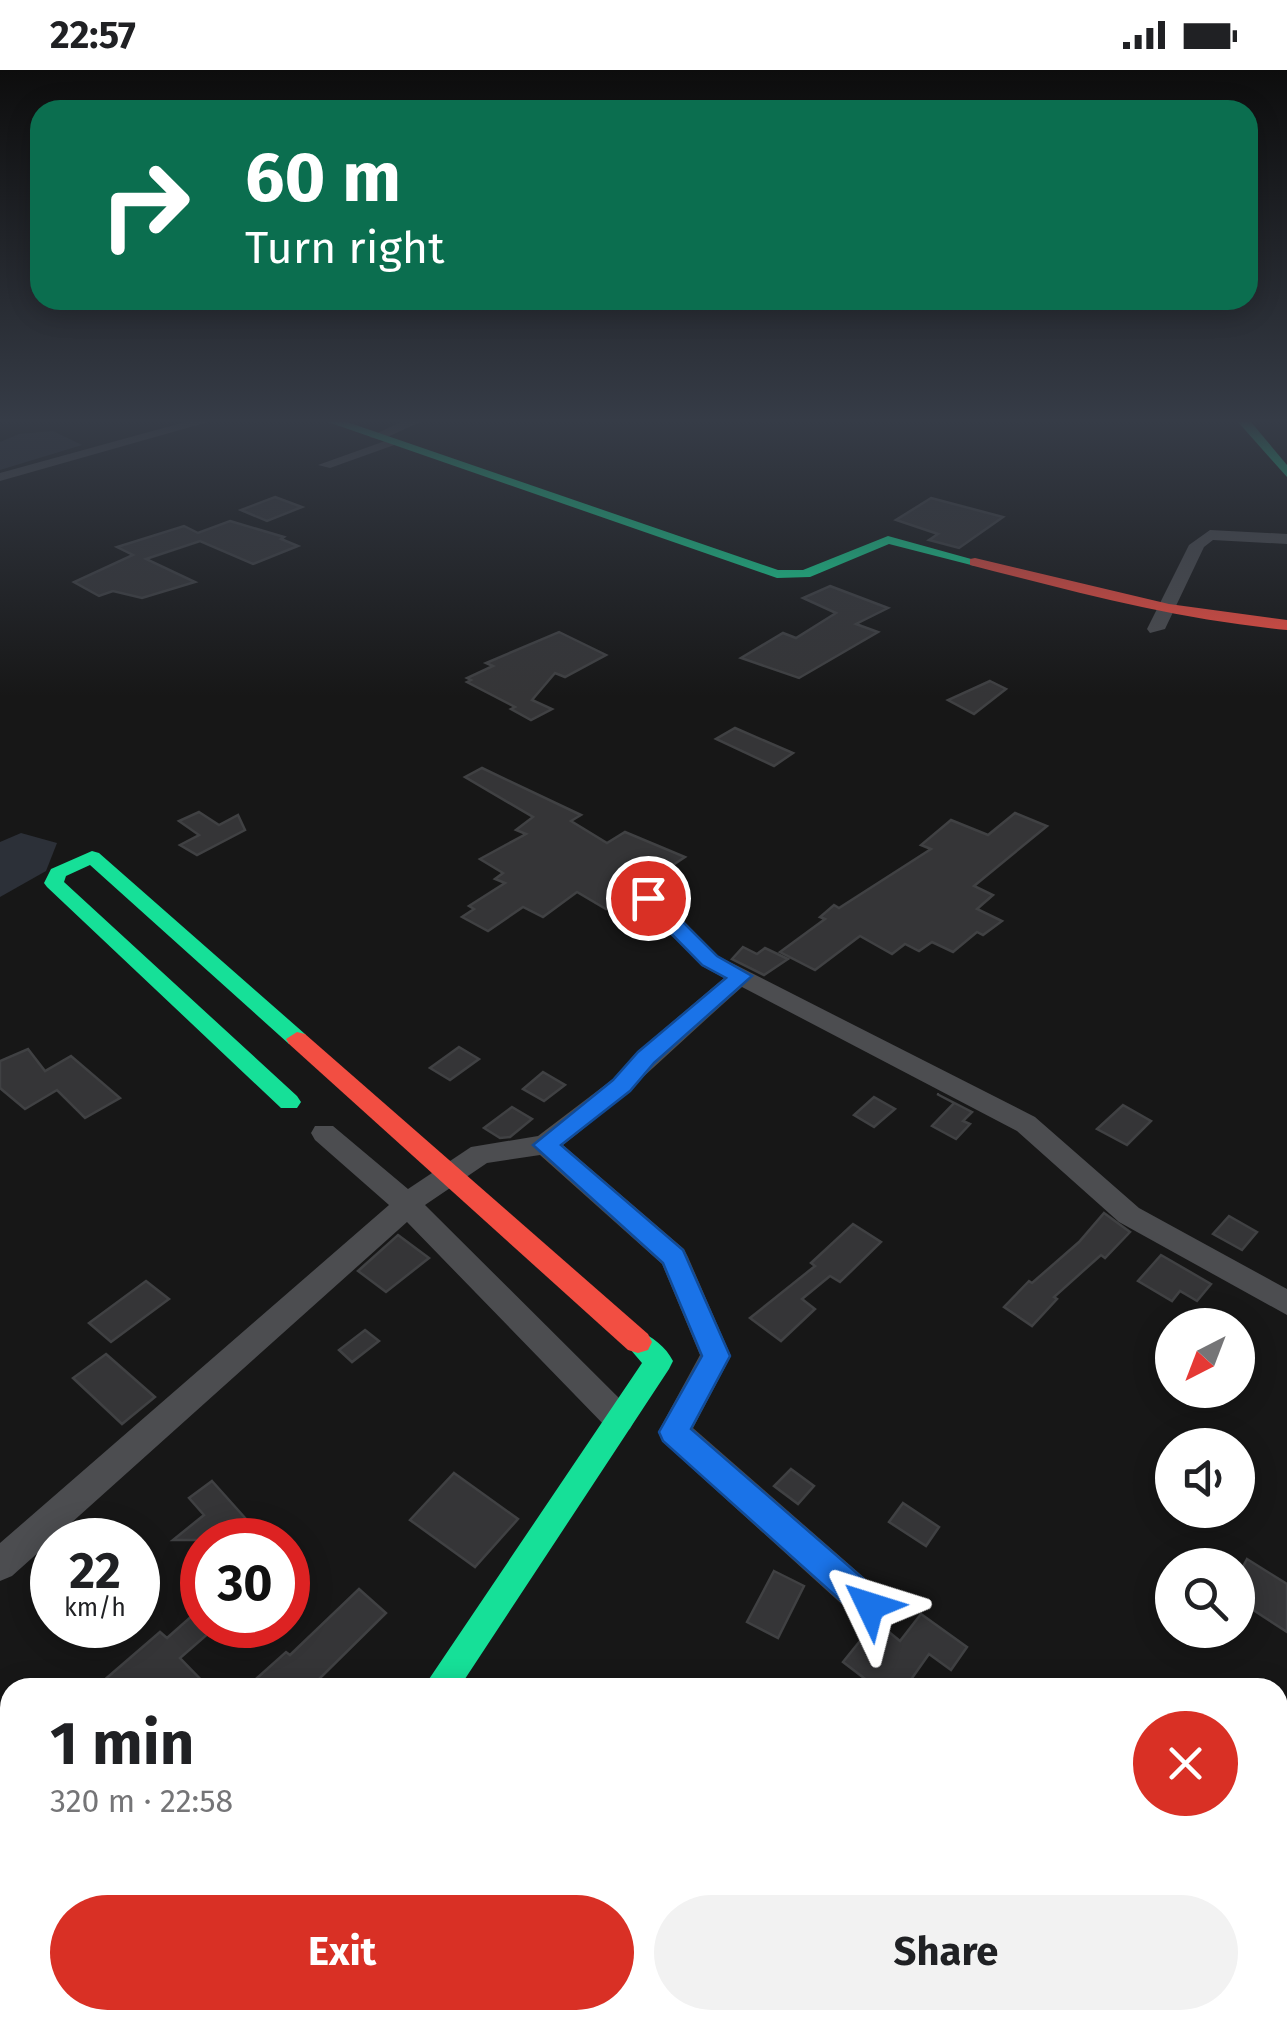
<!DOCTYPE html>
<html lang="en">
<head>
<meta charset="utf-8">
<style>
	body { margin:0; font-family:"Fira Sans",sans-serif; background:#f2f2f2; color:#202124; height:100vh; display:flex; flex-direction:column; font-size:38px; white-space:nowrap }
	* { box-sizing:border-box; margin:0 }
	p { font-size:32px; color:#757577 }
	.icon { flex:none; width:55px; height:55px; fill:none; stroke:currentColor; stroke-width:2; stroke-linecap:round; stroke-linejoin:round }
	.map { position:relative; flex:1; overflow:hidden }
	.drawer { position:absolute; left:0px; top:1608px; width:1288px; height:352px; display:flex; flex-direction:column; background:#fff; border-radius:30px 30px 0 0; box-shadow:0 5px 25px #0003 }
	.drawer>* { flex:none }
	.guide { position:absolute; left:30px; top:30px; width:1228px; height:210px; border-radius:30px; box-shadow:0 5px 25px #0003; background:#0b6e4f; color:#fff; overflow:hidden }
	.needle { width:65px; rotate:222deg }
	.buttons { position:absolute; left:1155px; top:1238px; display:grid; gap:20px }
	.buttons a { display:grid; place-items:center; width:100px; height:100px; border-radius:50%; background:#fff; box-shadow:0 5px 25px #0003; font-size:50px }
	.speed { position:absolute; left:30px; top:1448px; display:flex; gap:20px; font-size:50px; font-weight:700; text-align:center }
	.speed>* { display:grid; place-content:center; width:130px; height:130px; border-radius:50%; background:#fff; box-shadow:0 5px 25px #0003; line-height:1 }
	.speed small { font-size:25px; font-weight:400 }
	.speed .limit { border:15px solid #d22; background:#fff; color:#111 }
	.pin { position:absolute; display:grid; place-items:center; width:85px; height:85px; color:#fff; margin:-42px; border:5px solid #fff; border-radius:50%; box-shadow:0 2px 10px #0007 }
	.me { position:absolute; width:110px; margin:-55px; rotate:311deg; stroke-linejoin:round; filter:drop-shadow(0 0 8px #0008) }
	.turn { display:flex; align-items:center; gap:35px; height:210px; padding:0 50px; font-size:45px }
	.turn .icon { width:130px; height:130px; stroke-width:2.5 }
	.turn b { display:block; font-size:70px; line-height:85px }
	.round { display:grid; place-items:center; flex:none; width:105px; height:105px; border-radius:52px; background:#f2f2f2 }
	.headline { display:flex; align-items:center; justify-content:space-between; height:170px; padding:0 50px }
	h1 { font-size:60px; font-weight:700; line-height:75px }
	.primary-button { display:flex; gap:20px; margin-top:auto; padding:20px 50px }
	.primary-button a { flex:1; height:115px; border-radius:60px; background:#d93025; color:#fff; font-size:40px; font-weight:700; line-height:115px; text-align:center }
	.primary-button a+a { background:#f2f2f2; color:#202124 }
	.status { display:flex; justify-content:space-between; align-items:center; height:70px; padding:0 50px; background:#fff; direction:ltr }
	.status svg { height:28px; fill:currentColor }
	.map>svg:first-child { display:block }
</style>
</head>
<body>
<div class="status"><b>22:57</b><svg viewBox="0 0 49 12"><path d="M0 12V9h3v3zM5 12V6h3v6zM10 12V3h3v9zM15 12V0h3v12zM26 1h20v11H26zM47 4h2v5h-2z"/></svg></div>
<div class="map">
<svg width="1287" height="1958" viewBox="0 0 1287 1958">
	<rect width="100%" height="100%" fill="#171717"/>
	<g fill="#2c3038">
		<path d="M53,361L82,375L0,400V372L19,364Z"/>
		<path d="M21,763L57,773L46,801L0,827V772Z"/>
	</g>
	<g fill="#353537" stroke="#404143" stroke-width="2.5">
		<path d="M275,427L302,437L267,451L241,440Z"/>
		<path d="M931,428L1003,447L959,478L929,470L938,464L896,450Z"/>
		<path d="M230,451L284,467L281,469L298,476L253,494L200,471L146,489L195,512L142,528L113,521L99,526L74,512L133,485L117,477L184,456L198,463Z"/>
		<path d="M830,516L888,538L856,554L878,562L799,608L741,588L783,563L796,568L836,543L803,528Z"/>
		<path d="M559,562L606,585L565,607L555,603L532,630L552,639L531,650L511,639L515,637L467,612L471,610L467,608L493,596L486,593Z"/>
		<path d="M990,611L1006,619L974,644L948,630Z"/>
		<path d="M735,658L793,683L774,696L716,669Z"/>
		<path d="M482,698L581,745L571,751L607,773L625,762L685,787L664,801L675,806L656,819H639L606,839L577,822L543,847L523,837L488,861L462,847L474,839L469,836L505,813L495,809L503,803L480,789L526,764L516,760L533,747L465,707Z"/>
		<path d="M199,742L219,755L238,745L245,760L197,785L180,775L199,765L179,751Z"/>
		<path d="M1015,743L1047,756L974,816L993,825L977,839L1002,851L983,865L977,862L953,882L932,872L919,881L905,874L892,884L860,866L815,900L780,882L825,849L820,847L834,835L839,838L931,779L921,775L951,750L988,765Z"/>
		<path d="M743,877L757,884L765,878L788,889L764,905L732,889Z"/>
		<path d="M459,977L479,989L450,1010L430,998Z"/>
		<path d="M28,979L45,1001L71,986L120,1028L85,1048L57,1020L25,1039L0,1018V991Z"/>
		<path d="M543,1002L565,1015L544,1031L523,1019Z"/>
		<path d="M937,1024L972,1042L963,1051L970,1054L956,1069L932,1056L954,1033Z"/>
		<path d="M874,1027L895,1039L874,1057L854,1045Z"/>
		<path d="M1123,1035L1151,1051L1127,1075L1097,1059Z"/>
		<path d="M512,1037L532,1049L510,1067L500,1068L484,1058Z"/>
		<path d="M1104,1143L1130,1162L1105,1188L1101,1185L1054,1227L1057,1229L1032,1256L1004,1237L1029,1211L1032,1213L1079,1172Z"/>
		<path d="M1229,1146L1257,1162L1242,1180L1213,1164Z"/>
		<path d="M853,1154L881,1172L840,1212L830,1206L802,1229L815,1239L781,1271L750,1248L815,1196L811,1193Z"/>
		<path d="M398,1165L429,1188L386,1222L358,1201Z"/>
		<path d="M1161,1185L1211,1214L1197,1231L1180,1221L1172,1231L1138,1211Z"/>
		<path d="M146,1211L169,1229L111,1272L89,1253Z"/>
		<path d="M365,1260L379,1271L352,1292L339,1280Z"/>
		<path d="M106,1284L155,1327L122,1354L73,1308Z"/>
		<path d="M791,1399L814,1416L798,1434L774,1416Z"/>
		<path d="M454,1403L518,1449L475,1497L410,1450Z"/>
		<path d="M212,1411L246,1449L219,1470H173L204,1445L189,1428Z"/>
		<path d="M903,1433L939,1457L926,1476L889,1452Z"/>
		<path d="M1247,1489L1287,1514V1562L1238,1530V1506Z"/>
		<path d="M774,1501L804,1516L778,1568L747,1552Z"/>
		<path d="M359,1519L386,1543L310,1618H246L286,1582L290,1585Z"/>
		<path d="M202,1537V1555H218L180,1588L209,1618H95L160,1562L167,1568Z"/>
		<path d="M921,1544L967,1577L951,1600L929,1584L905,1618H877L843,1592L872,1556L879,1554L900,1571Z"/>
	</g>
	<g fill="none" stroke-linecap="round" stroke-linejoin="round">
		<g fill="#4c4d50" fill-rule="evenodd">
			<path d="M185,352H208L0,411V403Z"/>
			<path d="M401,352H420L381,370L369,367Z"/>
			<path d="M385,371L397,374L330,398L318,395Z"/>
			<path d="M1210,460L1287,464V474L1213,470L1204,477L1165,559L1150,563L1147,559L1189,475Z"/>
			<path d="M648,821L656,823L718,886L1035,1047L1139,1138L1287,1219V1245L1119,1152L1017,1061L742,917C682,970 626,1026 563,1075L684,1179L688,1187L731,1286L693,1358L883,1524L888,1536L883,1548L870,1553L857,1548L663,1372L658,1362L700,1285L662,1194L540,1085L487,1093L425,1135L630,1339L635,1349L630,1359L619,1363L608,1359L407,1152L12,1506L0,1511V1473L389,1135L315,1070L311,1063L315,1056H333L408,1119L471,1077L538,1066L613,1009L637,982L724,908L702,896L640,833L637,828L640,823Z"/>
			<path d="M195,1950H240L236,1958H191Z"/>
		</g>
		<g fill="#16e098" fill-rule="evenodd">
			<path d="M328,352H347L778,500H803L888,466L982,492L975,496L889,474L810,507L777,508Z"/>
			<path d="M1238,352H1251L1287,395V407Z"/>
			<path d="M92,781L99,783L305,964L308,969L305,974H289L90,795L66,806L64,812L297,1026L301,1032L297,1038H281L47,817L44,813L51,799Z"/>
			<path d="M638,1261C652,1266 666,1277 673,1291L669,1299L459,1618H423L642,1293L624,1272L628,1264Z"/>
		</g>
		<g fill="#f24e42" fill-rule="evenodd">
			<path d="M975,488L1169,534L1287,550V560C1179,550 1075,522 970,495V489Z"/>
			<path d="M297,962L305,964L648,1264L652,1272L648,1280L638,1283L628,1280L289,974L286,969Z"/>
		</g>
	</g>
	<linearGradient id="sky" x2="0" y2="1"><stop stop-color="#0d0d0d"/><stop offset="0.56" stop-color="#363c47"/><stop offset="1" stop-color="#363c47" stop-opacity="0"/></linearGradient>
	<rect width="1287" height="627" fill="url(#sky)"/>
	<path fill="#1a73e8" stroke="#114b97" stroke-width="2.5" d="M648,822L655,824L717,886L752,906L654,993L630,1021L561,1075L683,1180L730,1286L691,1359L882,1525L886,1536L882,1547L870,1551L859,1547L663,1371L659,1362L702,1286L663,1193L533,1075L613,1010L638,982L726,908L702,895L641,833V824Z"/>
</svg>
<div class="buttons">
<a><svg class="needle" viewBox="-14 -14 28 28"><path d="M0-13l5 13h-10z" fill="#e53935"/><path d="M0 13l5-13h-10z" fill="#757577"/></svg></a>
<a><svg class="icon" aria-label="sound" viewBox="0 0 24 24"><path d="M4 9h4l5-4v14l-5-4H4zM17 9q2 3 0 6"/></svg></a>
<a><svg class="icon" aria-label="search" viewBox="0 0 24 24"><circle cx="10" cy="10" r="6"/><path d="M15 15l6 6"/></svg></a>
</div>
<div class="speed"><div>22<small>km/h</small></div><div class="limit">30</div></div>
<div class="pin" style="left:648px;top:828px;background:#d93025"><svg class="icon" aria-label="arrive" viewBox="0 0 24 24"><path d="M6 21V4h12l-3 4 3 4H6"/></svg></div>
<svg class="me" style="left:870px;top:1536px" viewBox="-20 -20 40 40"><path d="M0-17L14 15 0 8-14 15z" fill="#1a73e8" stroke="#fff" stroke-width="4"/></svg>
<div class="guide">
<div class="turn"><svg class="icon" aria-label="right" viewBox="0 0 24 24"><path d="M7 20v-9h11M14 6l5 5-5 5"/></svg><div><b>60 m</b>Turn right</div></div>
</div>
<section class="drawer">
<div class="headline"><div><h1>1 min</h1><p>320 m · 22:58</p></div><a class="round" style="background:#d93025;color:#fff"><svg class="icon" aria-label="close" viewBox="0 0 24 24"><path d="M6 6l12 12M18 6L6 18"/></svg></a></div>
<div class="primary-button"><a>Exit</a><a>Share</a></div>
</section>
</div>
</body>
</html>
